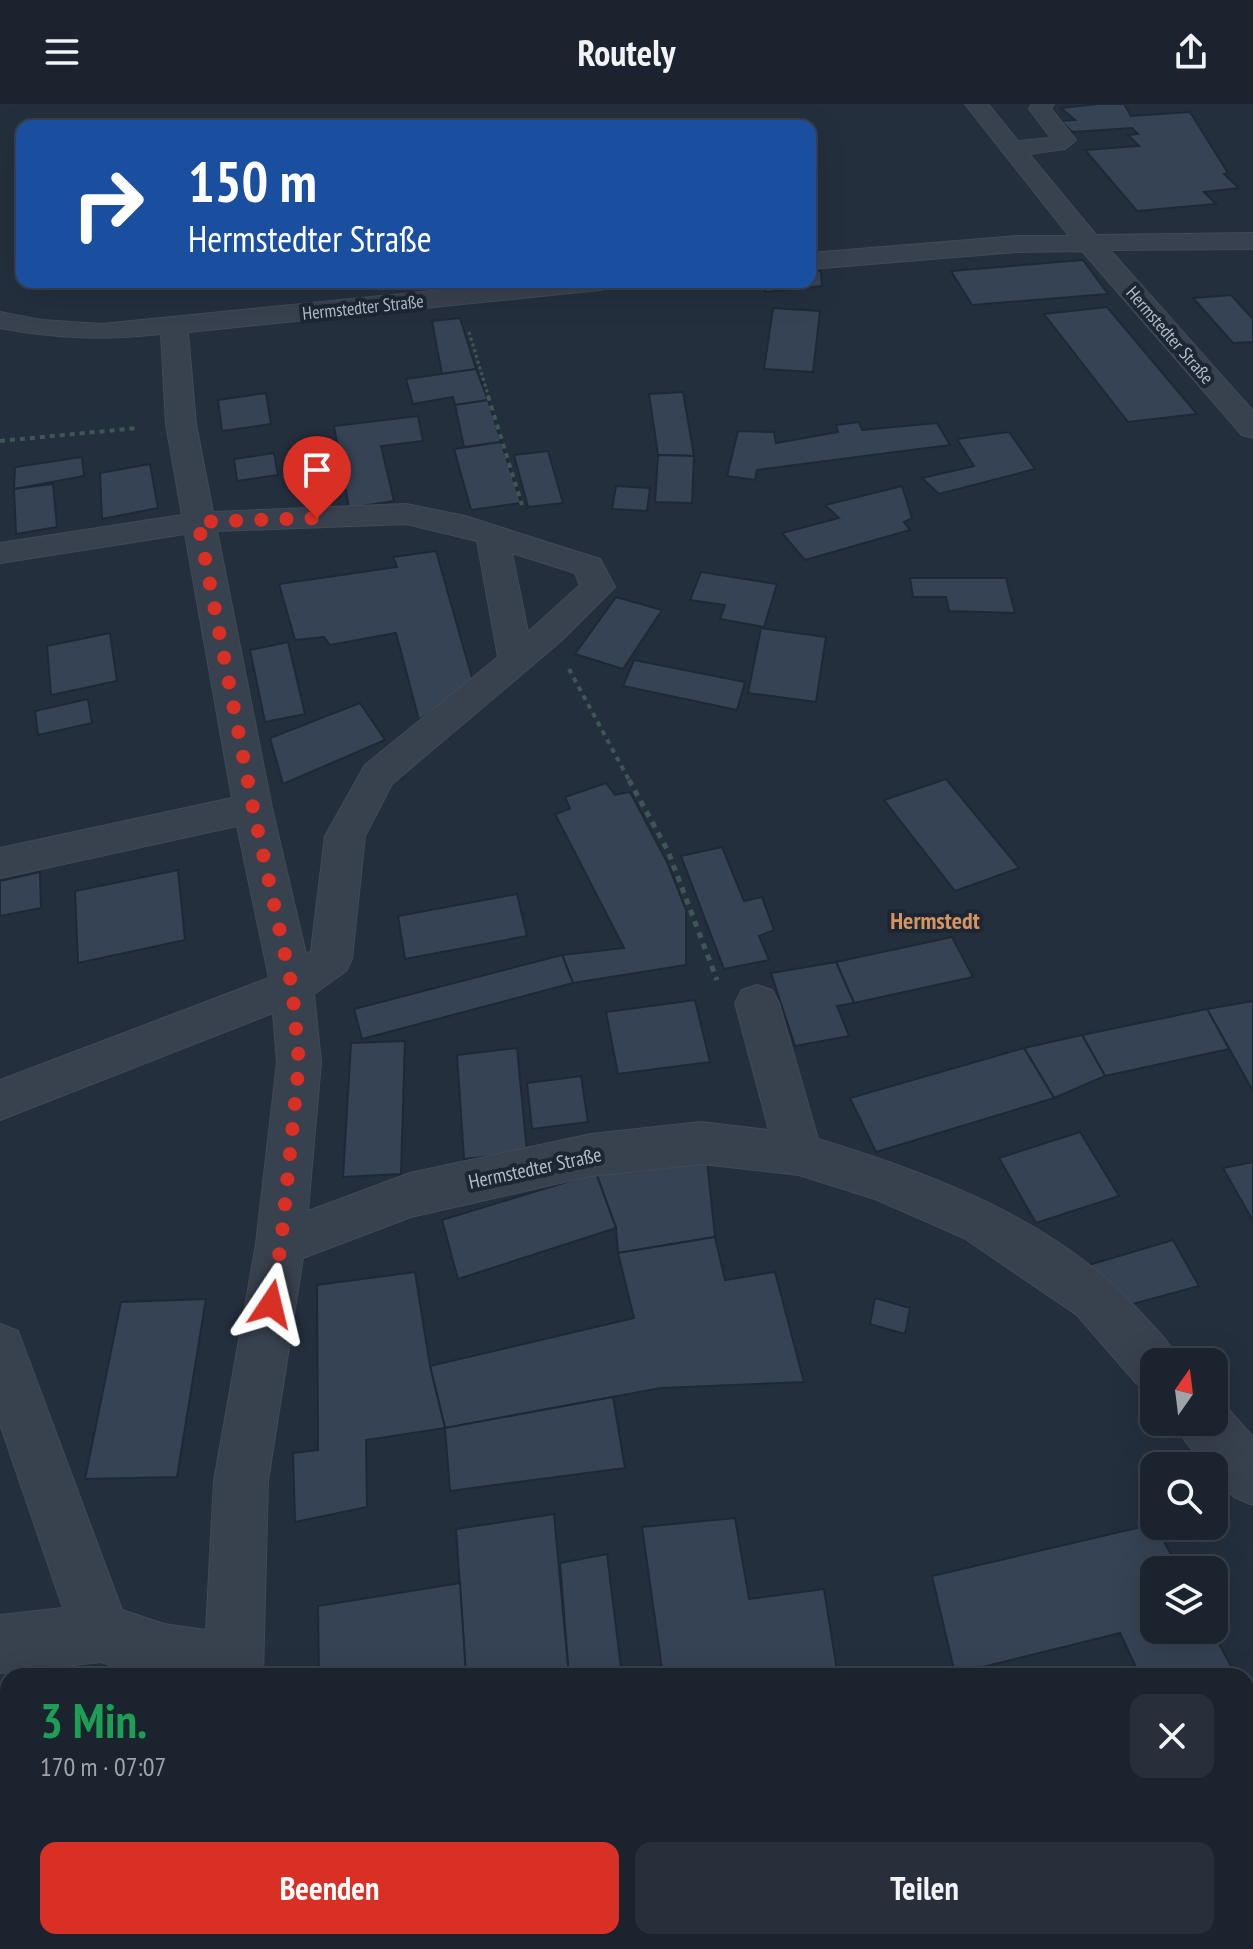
<!DOCTYPE html>
<html lang="de">
<head>
<meta charset="utf-8">
<style>
	body { margin:0; font-family:"PT Sans Narrow",sans-serif; background:#282f3a; color:#f1f3f6; height:100vh; display:flex; flex-direction:column; font-size:30px; white-space:nowrap }
	* { box-sizing:border-box; margin:0 }
	p { font-size:26px; color:#a0a4aa }
	.icon { flex:none; width:44px; height:44px; fill:none; stroke:currentColor; stroke-width:2; stroke-linecap:round; stroke-linejoin:round }
	.map { position:relative; flex:1; overflow:hidden }
	.side { position:absolute; left:0px; top:1564px; width:1254px; height:282px; display:flex; flex-direction:column; background:#1b232e; border-radius:24px 24px 0 0; box-shadow:0 8px 32px #0002,0 0 0 2px #39404a }
	.side>* { flex:none }
	.top-card { position:absolute; left:16px; top:16px; width:800px; height:168px; border-radius:16px; box-shadow:0 8px 32px #0002,0 0 0 2px #39404a; background:#1a4fa0; color:#fff; overflow:hidden }
	.needle { width:52px; rotate:14deg }
	.controls { position:absolute; left:1140px; top:1244px; display:grid; gap:16px }
	.controls a { display:grid; place-items:center; width:88px; height:88px; border-radius:16px; background:#1b232e; box-shadow:0 8px 32px #0002,0 0 0 2px #39404a; font-size:40px }
	.pin { position:absolute; display:grid; place-items:center; width:68px; height:68px; color:#fff; margin:-82px -34px; border-radius:50% 50% 50% 0; rotate:-45deg; box-shadow:0 0 8px #0007 }
	.pin .icon { rotate:45deg }
	.me { position:absolute; width:88px; margin:-44px; rotate:10deg; stroke-linejoin:round; filter:drop-shadow(0 0 6px #0008) }
	.turn { display:flex; align-items:center; gap:28px; height:168px; padding:0 40px; font-size:36px }
	.turn .icon { width:104px; height:104px; stroke-width:2.5 }
	.turn b { display:block; font-size:56px; line-height:68px }
	.round { display:grid; place-items:center; flex:none; width:84px; height:84px; border-radius:16px; background:#282f3a }
	.headline { display:flex; align-items:center; justify-content:space-between; height:136px; padding:0 40px }
	h1 { font-size:48px; font-weight:700; line-height:60px; color:#1e9e55 }
	.button { display:flex; gap:16px; margin-top:auto; padding:16px 40px }
	.button a { flex:1; height:92px; border-radius:16px; background:#d93025; color:#fff; font-size:32px; font-weight:700; line-height:92px; text-align:center }
	.button a+a { background:#282f3a; color:#f1f3f6 }
	header { display:flex; justify-content:space-between; align-items:center; height:104px; padding:0 40px; background:#1b232e; font-size:36px; font-weight:700 }
	.map>svg:first-child { display:block }
</style>
</head>
<body>
<header><svg class="icon" aria-label="menu" viewBox="0 0 24 24"><path d="M4 6h16M4 12h16M4 18h16"/></svg>Routely<svg class="icon" aria-label="share" viewBox="0 0 24 24"><path d="M12 15V3M7 8l5-5 5 5M5 13v7h14v-7"/></svg></header>
<div class="map">
<svg width="1253" height="1845" viewBox="0 0 1253 1845">
	<rect width="100%" height="100%" fill="#242f3e"/>
	<g fill="#364354" stroke="#1f2835" stroke-width="2">
		<path d="M1098,0H1124L1131,12L1190,8L1228,69L1224,70L1239,84L1204,88L1216,100L1137,107L1085,46L1139,42L1128,31L1138,30L1132,24L1072,28L1061,17L1075,16L1061,4Z"/>
		<path d="M1083,156L1108,190L972,201L951,167Z"/>
		<path d="M821,167L822,182L766,188L761,178H810V168Z"/>
		<path d="M1231,191L1253,215V238L1233,239L1193,194Z"/>
		<path d="M1107,203L1197,310L1128,318L1044,210Z"/>
		<path d="M773,204L820,207L813,268L764,265Z"/>
		<path d="M460,214L476,265L442,270L432,217Z"/>
		<path d="M476,265L488,296L455,301L453,293L413,300L406,275Z"/>
		<path d="M683,288L694,352L658,351L649,290Z"/>
		<path d="M266,289L271,320L222,327L218,296Z"/>
		<path d="M488,296L501,338L464,343L455,301Z"/>
		<path d="M418,312L423,337L381,342L394,397L349,404L334,322Z"/>
		<path d="M859,318L862,326L937,319L950,341L757,366L755,376L727,372L738,327L774,328L776,339L838,328L836,321Z"/>
		<path d="M1009,328L1035,365L939,390L922,374L974,362L957,335Z"/>
		<path d="M501,338L521,399L471,406L454,345Z"/>
		<path d="M548,347L563,399L528,403L514,351Z"/>
		<path d="M274,349L278,371L237,377L234,355Z"/>
		<path d="M658,351L694,352L692,399L655,398Z"/>
		<path d="M82,353L84,372L14,385L15,363Z"/>
		<path d="M150,360L158,404L102,415L100,369Z"/>
		<path d="M53,380L57,423L16,430L14,385Z"/>
		<path d="M616,382L650,384L647,407L612,405Z"/>
		<path d="M902,382L912,414L904,418L910,426L805,456L782,429L839,414L825,401Z"/>
		<path d="M436,447L473,577L419,616L396,529L330,541L324,533L295,536L279,480L397,463L393,453Z"/>
		<path d="M701,468L777,480L764,523L720,515L725,501L690,496Z"/>
		<path d="M910,474H1006L1015,509L949,507L946,493H913Z"/>
		<path d="M616,493L662,506L623,565L575,550Z"/>
		<path d="M761,524L826,533L816,598L748,589Z"/>
		<path d="M110,529L117,577L51,591L47,542Z"/>
		<path d="M288,538L305,610L265,618L250,546Z"/>
		<path d="M634,556L745,578L737,606L623,582Z"/>
		<path d="M88,595L92,619L38,631L35,607Z"/>
		<path d="M360,599L385,636L283,680L270,634Z"/>
		<path d="M946,675L1019,764L955,787L884,696Z"/>
		<path d="M606,679L615,691L630,688L667,758L686,806V861L573,879L562,851L624,844L555,710L570,705L565,693Z"/>
		<path d="M722,743L744,797L762,793L774,826L759,832L769,856L724,865L681,752Z"/>
		<path d="M178,766L185,836L78,859L75,787Z"/>
		<path d="M40,768L41,804L0,812V777Z"/>
		<path d="M517,790L527,832L405,855L398,812Z"/>
		<path d="M952,833L973,873L854,899L836,858Z"/>
		<path d="M562,851L573,879L362,935L354,905Z"/>
		<path d="M836,858L854,899L837,902L849,932L795,942L771,869Z"/>
		<path d="M695,896L710,958L618,970L606,908Z"/>
		<path d="M1253,897V987L1207,905Z"/>
		<path d="M1207,905L1229,945L1105,972L1082,931Z"/>
		<path d="M1082,931L1105,972L1054,994L1024,944Z"/>
		<path d="M405,937L401,1070L343,1073L351,939Z"/>
		<path d="M517,944L527,1048L464,1055L457,951Z"/>
		<path d="M1024,944L1054,994L876,1048L850,994Z"/>
		<path d="M581,972L588,1018L532,1025L527,979Z"/>
		<path d="M1080,1028L1119,1092L1036,1119L999,1054Z"/>
		<path d="M707,1056L715,1133L618,1149L616,1124L596,1069Z"/>
		<path d="M1253,1058V1117L1223,1064Z"/>
		<path d="M596,1069L616,1124L458,1175L442,1116Z"/>
		<path d="M715,1133L725,1176L775,1168L804,1278L661,1284L445,1324L430,1262L634,1214L618,1149Z"/>
		<path d="M1173,1136L1199,1182L1125,1202L1082,1163Z"/>
		<path d="M415,1168L430,1262L445,1324L366,1336L367,1403L295,1418L293,1349L318,1346L317,1181Z"/>
		<path d="M875,1194L910,1204L905,1230L870,1220Z"/>
		<path d="M206,1195L177,1373L85,1375L121,1198Z"/>
		<path d="M613,1293L625,1364L450,1387L445,1324Z"/>
		<path d="M554,1410L569,1572H466L456,1425Z"/>
		<path d="M735,1414L749,1495L824,1485L838,1572H663L642,1423Z"/>
		<path d="M1154,1420L1180,1466H1154V1526H1212L1236,1572H1140L1120,1529L955,1570L932,1472Z"/>
		<path d="M607,1450L622,1572H569L560,1459Z"/>
		<path d="M460,1479L466,1572H319L318,1502Z"/>
		<path d="M1246,1592L1253,1606V1845H1086L1084,1838H1246Z"/>
		<path d="M0,1621L8,1638V1686L0,1693Z"/>
		<path d="M8,1776V1838H57L58,1845H0V1780Z"/>
		<rect x="307" y="1838" width="287" height="7"/>
		<path d="M594,1838H875L876,1845H594Z"/>
		<path d="M875,1838H948L949,1845H876Z"/>
	</g>
	<g fill="none" stroke-linecap="round" stroke-linejoin="round">
		<g stroke="#414a57" stroke-width="2">
			<g id="minor">
				<path d="M965,0H988L1018,37L1051,34L1029,5L1032,0H1054L1051,5L1076,36L1065,45L1029,50L1096,131L1253,129V145L1110,146L1253,307V334L1242,331L1082,147L1017,148L810,165V149L1017,132H1069Z"/>
				<path d="M521,178H613L609,184L600,186L188,228L196,320L213,408L406,400L465,412L600,455L615,483L561,537L392,680L365,732L352,855L346,867L314,890L321,958L308,1107L410,1069L591,1030L701,1018L769,1026L735,899L742,886L757,881L772,886L779,899L818,1035C934,1070 1060,1118 1142,1210C1156,1225 1171,1239 1179,1258H1154V1287L1136,1279L1077,1211L964,1134L875,1095L799,1071L701,1060L591,1072L411,1113L303,1154L268,1377L263,1572H144L101,1558L0,1569V1511L63,1504L0,1320V1220L18,1227L122,1506L164,1520L206,1526L214,1377L256,1140L277,958L273,909L0,1016V976L269,874L237,722L0,774V744L232,694L185,430L0,459V439L182,411L166,320L161,230C104,236 57,235 0,224V208L41,216L102,220ZM406,420L477,437L498,553L365,661L325,732L311,847L306,850L272,704L217,427ZM512,449L575,469L580,481L528,528Z"/>
				<path d="M1214,1295L1223,1299L1253,1333V1401L1234,1393L1214,1370V1362H1207L1185,1337L1177,1318H1214Z"/>
				<rect x="218" y="1838" width="66" height="7"/>
			</g>
		</g>
		<path stroke="#3f5557" stroke-width="3" stroke-dasharray="3 3" stroke-linecap="butt" d="M469,228L489,294"/>
		<g stroke="#3f5557" stroke-width="4" stroke-dasharray="5 5" stroke-linecap="butt">
			<path d="M488,292L522,401"/>
			<path d="M0,337L138,324"/>
			<path d="M569,565L630,678"/>
		</g>
		<path stroke="#3f5557" stroke-width="5" stroke-dasharray="6 6" stroke-linecap="butt" d="M629,676L668,747L717,876"/>
		<use href="#minor" fill="#38414e" fill-rule="evenodd"/>
	</g>
	<g fill="none" stroke-linecap="round" stroke-linejoin="round">
		<path stroke="#d93025" stroke-width="14" stroke-dasharray="0 25.2" d="M271,1200L281,1140L299,958L292,883L253,704L198,418L317,414"/>
	</g>
	<g text-anchor="middle" dominant-baseline="central" stroke-width="8" stroke-linejoin="round" paint-order="stroke">
		<g font-size="18" fill="#b4bcc9" stroke="#1d2633">
			<text transform="translate(363 203) rotate(-6)">Hermstedter Straße</text>
			<text transform="translate(1170 231) rotate(49)">Hermstedter Straße</text>
		</g>
		<g font-size="20" fill="#b4bcc9" stroke="#1d2633">
			<text transform="translate(535 1064) rotate(-12)">Hermstedter Straße</text>
		</g>
		<g font-size="24" font-weight="bold" fill="#d59563" stroke="#1d2633">
			<text x="935" y="816">Hermstedt</text>
		</g>
	</g>
</svg>
<div class="controls">
<a><svg class="needle" viewBox="-14 -14 28 28"><path d="M0-13l5 13h-10z" fill="#e53935"/><path d="M0 13l5-13h-10z" fill="#a0a4aa"/></svg></a>
<a><svg class="icon" aria-label="search" viewBox="0 0 24 24"><circle cx="10" cy="10" r="6"/><path d="M15 15l6 6"/></svg></a>
<a><svg class="icon" aria-label="layers" viewBox="0 0 24 24"><path d="M12 4l9 5-9 5-9-5zM3 14l9 5 9-5"/></svg></a>
</div>
<div class="pin" style="left:317px;top:414px;background:#d93025"><svg class="icon" aria-label="arrive" viewBox="0 0 24 24"><path d="M6 21V4h12l-3 4 3 4H6"/></svg></div>
<svg class="me" style="left:271px;top:1200px" viewBox="-20 -20 40 40"><path d="M0-17L14 15 0 8-14 15z" fill="#d93025" stroke="#fff" stroke-width="4"/></svg>
<div class="top-card">
<div class="turn"><svg class="icon" aria-label="right" viewBox="0 0 24 24"><path d="M7 20v-9h11M14 6l5 5-5 5"/></svg><div><b>150 m</b>Hermstedter Straße</div></div>
</div>
<section class="side">
<div class="headline"><div><h1>3 Min.</h1><p>170 m · 07:07</p></div><a class="round"><svg class="icon" aria-label="close" viewBox="0 0 24 24"><path d="M6 6l12 12M18 6L6 18"/></svg></a></div>
<div class="button"><a>Beenden</a><a>Teilen</a></div>
</section>
</div>
</body>
</html>
